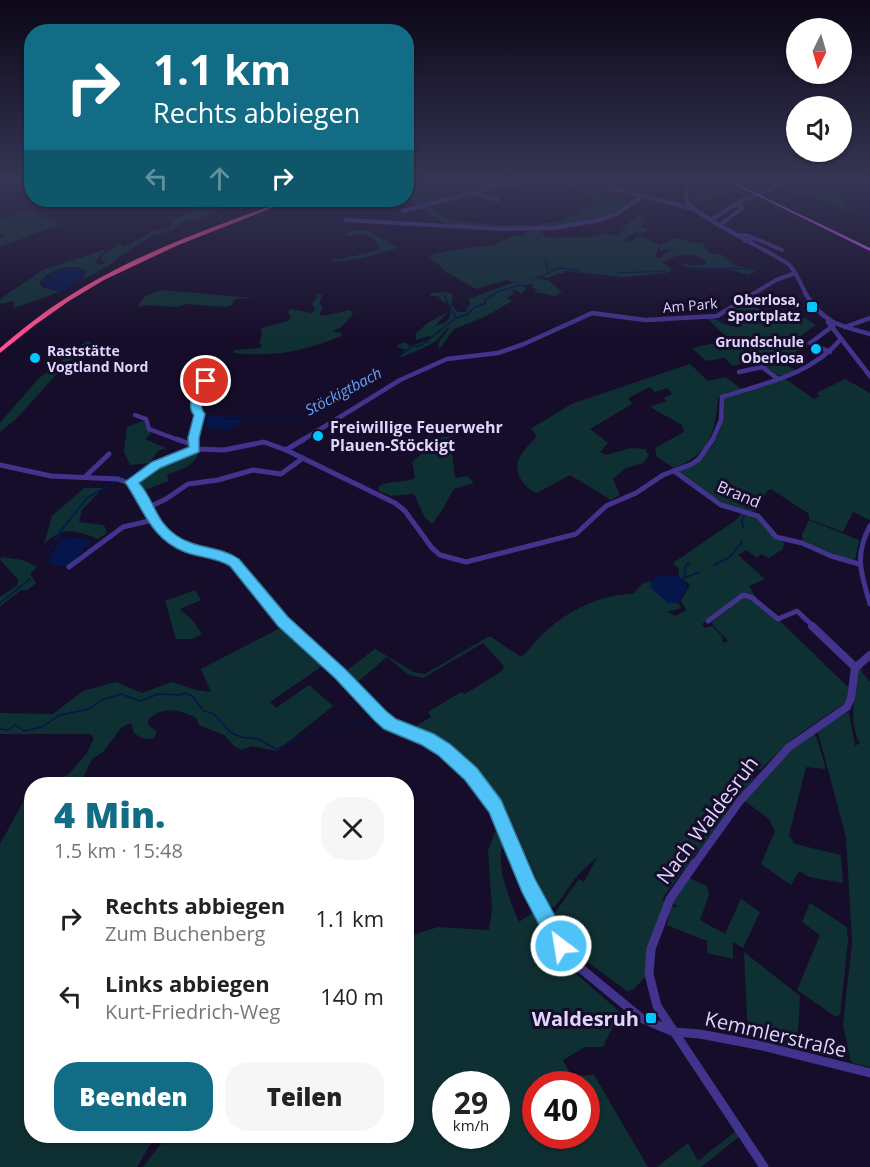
<!DOCTYPE html>
<html lang="de">
<head>
<meta charset="utf-8">
<style>
	body { margin:0; font-family:"Open Sans",sans-serif; background:#f6f6f6; color:#222; height:100vh; display:flex; flex-direction:column; font-size:22px; white-space:nowrap }
	* { box-sizing:border-box; margin:0 }
	p { font-size:20px; color:#767676 }
	.icon { flex:none; width:33px; height:33px; fill:none; stroke:currentColor; stroke-width:2; stroke-linecap:round; stroke-linejoin:round }
	.map { position:relative; flex:1; overflow:hidden }
	.side { position:absolute; left:24px; top:777px; width:390px; height:366px; display:flex; flex-direction:column; background:#fff; border-radius:24px; box-shadow:0 2px 4px #0004 }
	.side>* { flex:none }
	.hud { position:absolute; left:24px; top:24px; width:390px; height:183px; border-radius:24px; box-shadow:0 2px 4px #0004; background:#136c85; color:#fff; overflow:hidden }
	.needle { width:39px; rotate:185deg }
	.tools { position:absolute; left:786px; top:18px; display:grid; gap:12px }
	.tools a { display:grid; place-items:center; width:66px; height:66px; border-radius:50%; background:#fff; box-shadow:0 2px 4px #0004; font-size:30px }
	.speed { position:absolute; left:432px; top:1071px; display:flex; gap:12px; font-size:30px; font-weight:700; text-align:center }
	.speed>* { display:grid; place-content:center; width:78px; height:78px; border-radius:50%; background:#fff; box-shadow:0 2px 4px #0004; line-height:1 }
	.speed small { font-size:15px; font-weight:400 }
	.speed .limit { border:9px solid #d22; background:#fff; color:#111 }
	.pin { position:absolute; display:grid; place-items:center; width:51px; height:51px; color:#fff; margin:-26px; border:3px solid #fff; border-radius:50%; box-shadow:0 2px 6px #0007 }
	.me { position:absolute; width:66px; margin:-33px; rotate:329deg; stroke-linejoin:round; filter:drop-shadow(0 0 4px #0008) }
	.turn { display:flex; align-items:center; gap:21px; height:126px; padding:0 30px; font-size:27px }
	.turn .icon { width:78px; height:78px; stroke-width:2.5 }
	.turn b { display:block; font-size:42px; line-height:51px }
	.lanes { display:flex; align-items:center; height:57px; padding:0 30px; background:#0003; justify-content:center; gap:30px; direction:ltr }
	.lanes .off { opacity:.35 }
	.round { display:grid; place-items:center; flex:none; width:63px; height:63px; border-radius:24px; background:#f6f6f6 }
	.head { display:flex; align-items:center; justify-content:space-between; height:102px; padding:0 30px }
	h1 { font-size:36px; font-weight:800; line-height:45px; color:#136c85 }
	.cta { display:flex; gap:12px; margin-top:auto; padding:12px 30px }
	.cta a { flex:1; height:69px; border-radius:24px; background:#136c85; color:#fff; font-size:24px; font-weight:800; line-height:69px; text-align:center }
	.cta a+a { background:#f6f6f6; color:#222 }
	ul { padding:0; list-style:none }
	li { display:flex; align-items:center; gap:18px; height:78px; padding:0 30px }
	li div { flex:1 }
	li b { display:block; font-size:22px }
	li em { font-style:normal }
	.map>svg:first-child { display:block }
</style>
</head>
<body>
<div class="map">
<svg width="870" height="1167" viewBox="0 0 870 1167">
	<rect width="100%" height="100%" fill="#150d29"/>
	<g fill="#0f3033" fill-rule="evenodd">
		<path d="M406,179H425L416,182L427,191V193L417,195L425,201L491,185L492,186L425,203L449,220L496,225H540L541,223L560,222L594,201L555,179L517,185L548,179H592L613,189L602,197L627,204C617,212 606,217 594,221C568,229 465,232 441,221C429,216 417,205 407,197Z"/>
		<path d="M691,179H722L751,195L746,197L735,191L697,203L695,197L689,199L690,192L703,188L700,185L707,182Z"/>
		<path d="M789,179H804L813,183L830,182L852,213L811,195H796L778,186Z"/>
		<path d="M212,200H233L204,217L182,222L174,229L150,237L120,256L113,263L83,280L86,271C71,261 51,270 39,282L42,287L60,292L14,308V301L0,304V299L44,269L111,248L101,254L95,263L102,265L107,261H101L102,255L116,247L115,246L119,243L125,247L155,230L169,228L173,223L170,221L192,212L193,209Z"/>
		<path d="M22,210L61,224L0,247V239L5,237L0,233V219Z"/>
		<path d="M640,214L647,219L641,226L649,230L639,234L635,232L624,240L628,242L639,236L661,245L676,238C691,244 697,241 711,245L702,244L709,253L723,255L735,265L756,271L748,275C728,268 711,267 690,269L679,263L695,266L705,264L706,262C692,250 676,255 662,262L658,258H663V255L674,250L666,249L659,252L661,245L657,249L656,257L672,270L666,273L623,277L565,271L563,274L558,273L549,278L542,277L539,279L548,280L562,292L555,296L535,292L536,289L531,287L535,284L520,285L526,288L522,294L517,290L512,291L514,294L506,298L512,301L484,317L454,329L440,348L438,347L440,340L450,327C442,331 440,339 433,343C429,346 400,358 398,358L405,350L397,347L398,345L405,342L410,346L428,340L431,337L429,336L416,340V333L429,322L448,312L435,326C449,323 454,317 448,304L442,301L438,296H430L431,293L448,292L453,295L451,305L458,312H466L468,310L465,309L471,304L468,299L514,282L507,280L476,289L448,273L428,256L452,250L493,245L513,236H525V232L539,230L547,238L592,237L607,233L616,236L620,232L627,231L621,228Z"/>
		<path d="M357,230L368,231L398,248C384,252 350,263 333,261L331,258L337,260L379,250C377,232 359,234 346,236L344,234Z"/>
		<path d="M161,290L257,298L235,299L232,305L226,307L186,304L177,307L147,305L139,307C141,295 151,294 161,290Z"/>
		<path d="M315,293L322,295L319,304L323,307L319,315L323,316L350,310L353,314L341,327L333,331L342,333L341,336C302,352 276,357 234,353V350L260,348L262,345L259,343L262,335L261,328L288,321L291,316L288,313L290,309L311,313L315,310L312,303L318,297Z"/>
		<path d="M744,302L784,319L805,318L816,325L799,337L810,343L779,362L798,371C775,380 774,375 757,360L733,366L725,358L706,361L692,348L729,340L707,318C719,318 725,328 738,326L726,315Z"/>
		<path d="M87,341L92,342L65,365L16,419L0,432V423L38,379Z"/>
		<path d="M690,364L708,381L726,377L742,390L728,392L718,398C715,434 709,454 674,468L657,457L655,448L684,432L682,425L650,407L667,401L663,398L672,394L667,388L655,392L650,387L628,398L632,404L590,429L608,443L600,452L606,455L631,448L645,449L649,456L643,463L626,468L613,479L620,495L611,500L570,475L537,493C526,490 514,474 518,461C521,453 530,443 537,437L531,428C548,420 560,409 577,402Z"/>
		<path d="M784,378L814,399L820,396L817,393L845,379L870,393V520L853,512L843,532L809,519V514L771,489L767,491L755,511C724,511 702,488 678,471C716,453 722,438 723,397Z"/>
		<path d="M143,421L147,429L152,432L145,439L166,448L158,451L149,463L130,465L124,452L127,427Z"/>
		<path d="M450,436L455,478L467,476L474,483L454,489L441,512L432,524L425,518L414,494L391,496L379,491V486C394,479 403,484 415,478L412,462L440,438Z"/>
		<path d="M197,451C200,465 178,470 167,475L169,481L142,491L137,483C146,465 179,458 197,451Z"/>
		<path d="M84,488H103L82,510L79,522L104,525L107,533L98,539C75,530 64,526 44,544L52,516Z"/>
		<path d="M743,512L756,518L784,543L783,549L769,558L761,554L757,558L746,550L738,555L765,579L749,586L758,600L779,618L794,610L784,599L795,610L779,618L752,596L750,593L748,595L743,593L702,624L705,628L712,626L722,636L723,643L728,641L711,623L743,596L748,597L781,622L849,688L846,702L792,739L761,769H753V779L664,896L663,900L666,903L646,976L633,990L627,991L582,958L578,961L549,921L579,879L584,882L597,857L576,877L555,907H549L505,807L460,760L409,730L431,717L428,712L461,692L465,694L502,671L504,666L483,643L423,678L409,675L387,657L354,685L341,672L347,670L375,649L414,672L425,674L488,637H491L521,657C528,653 531,645 537,640C561,614 598,594 633,594C640,588 640,581 651,582V588L680,605L681,608L667,612L676,616L686,610L681,601L690,585L679,576V569L673,563L736,520Z"/>
		<path d="M809,520L859,540L855,560L829,555L803,541L802,535Z"/>
		<path d="M1,557L23,560L37,567L30,574L36,583L27,590H21L0,606V597L17,586L18,579L0,560Z"/>
		<path d="M195,590L201,600L180,609L193,621L202,634L192,639H176L165,601Z"/>
		<path d="M284,626L325,664L270,702L276,708L309,685L333,706L277,751L251,746L242,750L235,747L224,735L199,725L196,718C180,710 163,705 148,720V725L157,732L154,738C145,740 141,738 134,733L131,723L122,727L103,752L92,759L80,784H99H37L68,775L87,753L94,738L90,734H0V713L53,714L83,691L116,682L142,693L172,682L196,690L211,692L201,669Z"/>
		<path d="M863,666L861,671L870,682V1067L852,1063L850,1059L843,1025L852,943L846,837L817,729L849,712L855,746L860,743C848,724 855,692 858,670Z"/>
		<path d="M812,734L816,736L826,769L806,767L789,835L795,844L841,855L843,883L809,877L799,871L791,885L761,864L775,831L768,818L743,800L788,751Z"/>
		<path d="M31,788L32,1136H155L137,1167H0V844Z"/>
		<path d="M498,825L504,839C494,865 509,897 519,922L537,910L565,964L620,1012L603,1047H585L563,1060L571,1076L594,1075L648,1167H143L167,1136H406L407,937L438,927L489,930L492,909L488,850ZM446,1084H496V1136H446ZM536,1084H586V1136H536Z"/>
		<path d="M689,878L707,886L709,895L700,920L725,934L741,899L760,912L743,948L733,942V959L707,953V941L667,925L671,906L677,908V906L673,903Z"/>
		<path d="M810,903L847,927L848,942L840,1015L836,1017L797,990L820,935L802,922Z"/>
		<path d="M744,952L800,996L797,1049L748,1037Z"/>
		<path d="M736,1131L740,1136L701,1167H657L688,1143L698,1161Z"/>
	</g>
	<g fill="#05164a">
		<path d="M66,267L82,269L86,273L79,282L62,291L48,288L40,281Z"/>
		<path d="M213,417L243,421L228,431L204,427L208,419Z"/>
		<path d="M72,537L89,540V544L68,566H52L49,563C56,549 54,541 72,537Z"/>
		<path d="M663,576H679L686,582L687,587L678,603H668L651,588V582L655,578Z"/>
	</g>
	<g fill="none" stroke-linecap="round" stroke-linejoin="round">
		<g stroke="#05164a" stroke-width="1.5">
			<path d="M545,259L548,270"/>
			<path d="M689,268L748,269L767,266"/>
			<path d="M618,273L665,271"/>
			<path d="M535,279L559,268L580,271"/>
			<path d="M444,295L456,318"/>
			<path d="M198,436L201,433L199,428L202,420L210,416L291,419L382,371L411,347L422,345L456,318L467,315L475,307L485,304V300L499,291L520,285"/>
			<path d="M121,477L152,464"/>
			<path d="M746,509L754,494"/>
			<path d="M743,528L742,521L745,514"/>
			<path d="M60,534L63,539"/>
			<path d="M51,558L48,552L63,528L87,498L115,482"/>
			<path d="M714,565L730,557L742,542"/>
			<path d="M684,578L686,565L690,563"/>
			<path d="M684,578L700,572"/>
			<path d="M0,603L30,579"/>
			<path d="M0,729L8,730L15,725L24,731L42,727L60,715L89,709L102,700L121,694L140,701L158,694L181,695L185,693L192,696L204,711L214,714L230,732L241,737L258,739L276,749L314,732L336,731L349,721L376,729"/>
		</g>
		<g stroke="#42338c" stroke-width="4">
			<path d="M484,179L496,187"/>
			<path d="M594,179L615,189L690,208"/>
			<path d="M688,179C688,185 685,196 687,202C691,213 772,253 787,263C795,268 801,285 806,294"/>
			<path d="M474,193L498,200"/>
			<path d="M403,211L496,187L540,179"/>
			<path d="M712,219L741,201L771,189L788,179"/>
			<path d="M345,220L501,229L554,228L601,220L616,214L643,196"/>
			<path d="M721,224L743,208L736,204"/>
			<path d="M736,235H747L754,238"/>
			<path d="M745,241L754,238L782,250"/>
			<path d="M753,294L776,280L795,273"/>
		</g>
		<g stroke="#42338c" stroke-width="4.5">
			<path d="M805,293C822,322 839,326 870,334"/>
			<path d="M828,322L870,376"/>
			<path d="M845,327L870,318"/>
			<path d="M830,352L810,343L833,326"/>
			<path d="M739,372L762,367L778,379"/>
			<path d="M200,414L195,410V405L208,373"/>
			<path d="M135,415L146,419L149,429L181,441"/>
			<path d="M194,441L200,413"/>
			<path d="M301,441L400,380L447,359L498,353L524,344L592,313L645,320L717,316L755,293"/>
			<path d="M712,441L721,420L722,397C765,383 811,375 841,339"/>
		</g>
		<g stroke="#42338c" stroke-width="5">
			<path d="M177,439L193,445"/>
			<path d="M194,439L195,449"/>
			<path d="M286,450L304,439"/>
			<path d="M0,465L51,476L118,479L136,486L153,518L166,534L185,547L222,556L235,563L290,627"/>
			<path d="M674,471L721,505L758,516L776,537L802,543L831,556L859,564"/>
			<path d="M85,477L109,454"/>
			<path d="M131,482L156,465L195,449L224,450L264,442L286,450L395,503L405,511L432,548L440,555L466,562L576,534L606,506L636,493L663,475L692,464L699,459L713,439"/>
			<path d="M147,508L166,499L188,484L218,480L253,470L281,474L303,458"/>
			<path d="M870,526C854,556 861,573 870,604"/>
			<path d="M69,567L123,527L153,520"/>
			<path d="M708,621L743,595L751,597L778,619L797,611L814,627"/>
		</g>
		<g stroke="#42338c" stroke-width="8">
			<path d="M288,626L390,724L428,740L444,750L471,774L495,806L520,865"/>
			<path d="M812,626L855,667"/>
			<path d="M694,865L740,801L789,747L847,707L851,698L855,668L870,655"/>
		</g>
		<g stroke="#42338c" stroke-width="9">
			<path d="M519,863L528,885L562,946L579,967L641,1018L674,1032L700,1034L763,1046L870,1073"/>
			<path d="M695,863L670,899L651,949L649,974L657,1006L764,1167"/>
		</g>
		<path fill="#d65cff" fill-rule="evenodd" d="M723,179H727L870,248V251Z"/>
		<path fill="#ff508e" fill-rule="evenodd" d="M287,200H292L176,246L104,280L69,301L35,325L0,353V348C21,330 42,313 66,298C134,254 211,228 287,200Z"/>
	</g>
	<linearGradient id="sky" x2="0" y2="1"><stop stop-color="#0c0717"/><stop offset="0.52" stop-color="#353554"/><stop offset="1" stop-color="#353554" stop-opacity="0"/></linearGradient>
	<rect width="870" height="342" fill="url(#sky)"/>
	<path fill="#4fc3f7" stroke="#337fa1" stroke-width="1.5" d="M206,378L212,381C206,392 196,403 205,414L199,438V452L160,468L139,483C155,501 154,520 177,536C196,549 220,546 239,559L288,617L345,669L386,711L396,719L434,734L450,744L477,768L501,800L535,879L568,940L571,946L568,953L561,956L554,953L522,892L489,812L465,780L438,755L422,745L384,729L375,721L335,678L278,626L230,566C216,557 201,558 185,552C151,539 144,510 125,482L152,462L189,447L188,438L194,415C185,405 196,383 206,378Z"/>
	<g fill="#01c6ff" stroke="#150d29" stroke-width="2">
		<rect x="806" y="301" width="12" height="12" rx="3"/>
		<circle cx="816" cy="349" r="6"/>
		<circle cx="35" cy="358" r="6"/>
		<circle cx="318" cy="436" r="6"/>
		<rect x="645" y="1012" width="12" height="12" rx="3"/>
	</g>
	<g text-anchor="middle" dominant-baseline="central" stroke-width="6" stroke-linejoin="round" paint-order="stroke">
		<g font-size="14" font-weight="bold" fill="#dfd5ff" stroke="#150d29" text-anchor="end">
			<text x="800" y="299">Oberlosa,<tspan x="800" dy="16">Sportplatz</tspan></text>
			<text x="804" y="341">Grundschule<tspan x="804" dy="16">Oberlosa</tspan></text>
			<text x="47" y="350" text-anchor="start">Raststätte<tspan x="47" dy="16">Vogtland Nord</tspan></text>
		</g>
		<g font-size="14" fill="#dfd5ff" stroke="#150d29">
			<text transform="translate(690 305) rotate(-5)">Am Park</text>
		</g>
		<g font-size="15" font-style="italic" fill="#63a3ff" stroke="#150d29">
			<text transform="translate(343 391) rotate(-28)">Stöckigtbach</text>
		</g>
		<g font-size="16" font-weight="bold" fill="#dfd5ff" stroke="#150d29" text-anchor="start">
			<text x="330" y="427">Freiwillige Feuerwehr<tspan x="330" dy="18">Plauen-Stöckigt</tspan></text>
		</g>
		<g font-size="16" fill="#dfd5ff" stroke="#150d29">
			<text transform="translate(739 494) rotate(23)">Brand</text>
		</g>
		<g font-size="20" fill="#dfd5ff" stroke="#150d29">
			<text transform="translate(707 820) rotate(-53)">Nach Waldesruh</text>
			<text transform="translate(776 1034) rotate(13)">Kemmlerstraße</text>
		</g>
		<g font-size="20" font-weight="bold" fill="#dfd5ff" stroke="#150d29" text-anchor="end">
			<text x="639" y="1018">Waldesruh</text>
		</g>
	</g>
</svg>
<div class="tools">
<a><svg class="needle" viewBox="-14 -14 28 28"><path d="M0-13l5 13h-10z" fill="#e53935"/><path d="M0 13l5-13h-10z" fill="#767676"/></svg></a>
<a><svg class="icon" aria-label="sound" viewBox="0 0 24 24"><path d="M4 9h4l5-4v14l-5-4H4zM17 9q2 3 0 6"/></svg></a>
</div>
<div class="speed"><div>29<small>km/h</small></div><div class="limit">40</div></div>
<div class="pin" style="left:206px;top:381px;background:#d93025"><svg class="icon" aria-label="arrive" viewBox="0 0 24 24"><path d="M6 21V4h12l-3 4 3 4H6"/></svg></div>
<svg class="me" style="left:561px;top:946px" viewBox="-20 -20 40 40"><circle r="17" fill="#4fc3f7" stroke="#fff" stroke-width="3"/><path d="M0-11L8 9 0 5-8 9z" fill="#fff"/></svg>
<div class="hud">
<div class="turn"><svg class="icon" aria-label="right" viewBox="0 0 24 24"><path d="M7 20v-9h11M14 6l5 5-5 5"/></svg><div><b>1.1 km</b>Rechts abbiegen</div></div>
<div class="lanes"><svg class="icon off" aria-label="left" viewBox="0 0 24 24"><path d="M17 20v-9H6M10 6l-5 5 5 5"/></svg><svg class="icon off" aria-label="ahead" viewBox="0 0 24 24"><path d="M12 20V5M6 11l6-6 6 6"/></svg><svg class="icon" aria-label="right" viewBox="0 0 24 24"><path d="M7 20v-9h11M14 6l5 5-5 5"/></svg></div>
</div>
<section class="side">
<div class="head"><div><h1>4 Min.</h1><p>1.5 km · 15:48</p></div><a class="round"><svg class="icon" aria-label="close" viewBox="0 0 24 24"><path d="M6 6l12 12M18 6L6 18"/></svg></a></div>
<ul>
<li><svg class="icon" aria-label="right" viewBox="0 0 24 24"><path d="M7 20v-9h11M14 6l5 5-5 5"/></svg><div><b>Rechts abbiegen</b><p>Zum Buchenberg</p></div><em>1.1 km</em></li>
<li><svg class="icon" aria-label="left" viewBox="0 0 24 24"><path d="M17 20v-9H6M10 6l-5 5 5 5"/></svg><div><b>Links abbiegen</b><p>Kurt-Friedrich-Weg</p></div><em>140 m</em></li>
</ul>
<div class="cta"><a>Beenden</a><a>Teilen</a></div>
</section>
</div>
</body>
</html>
